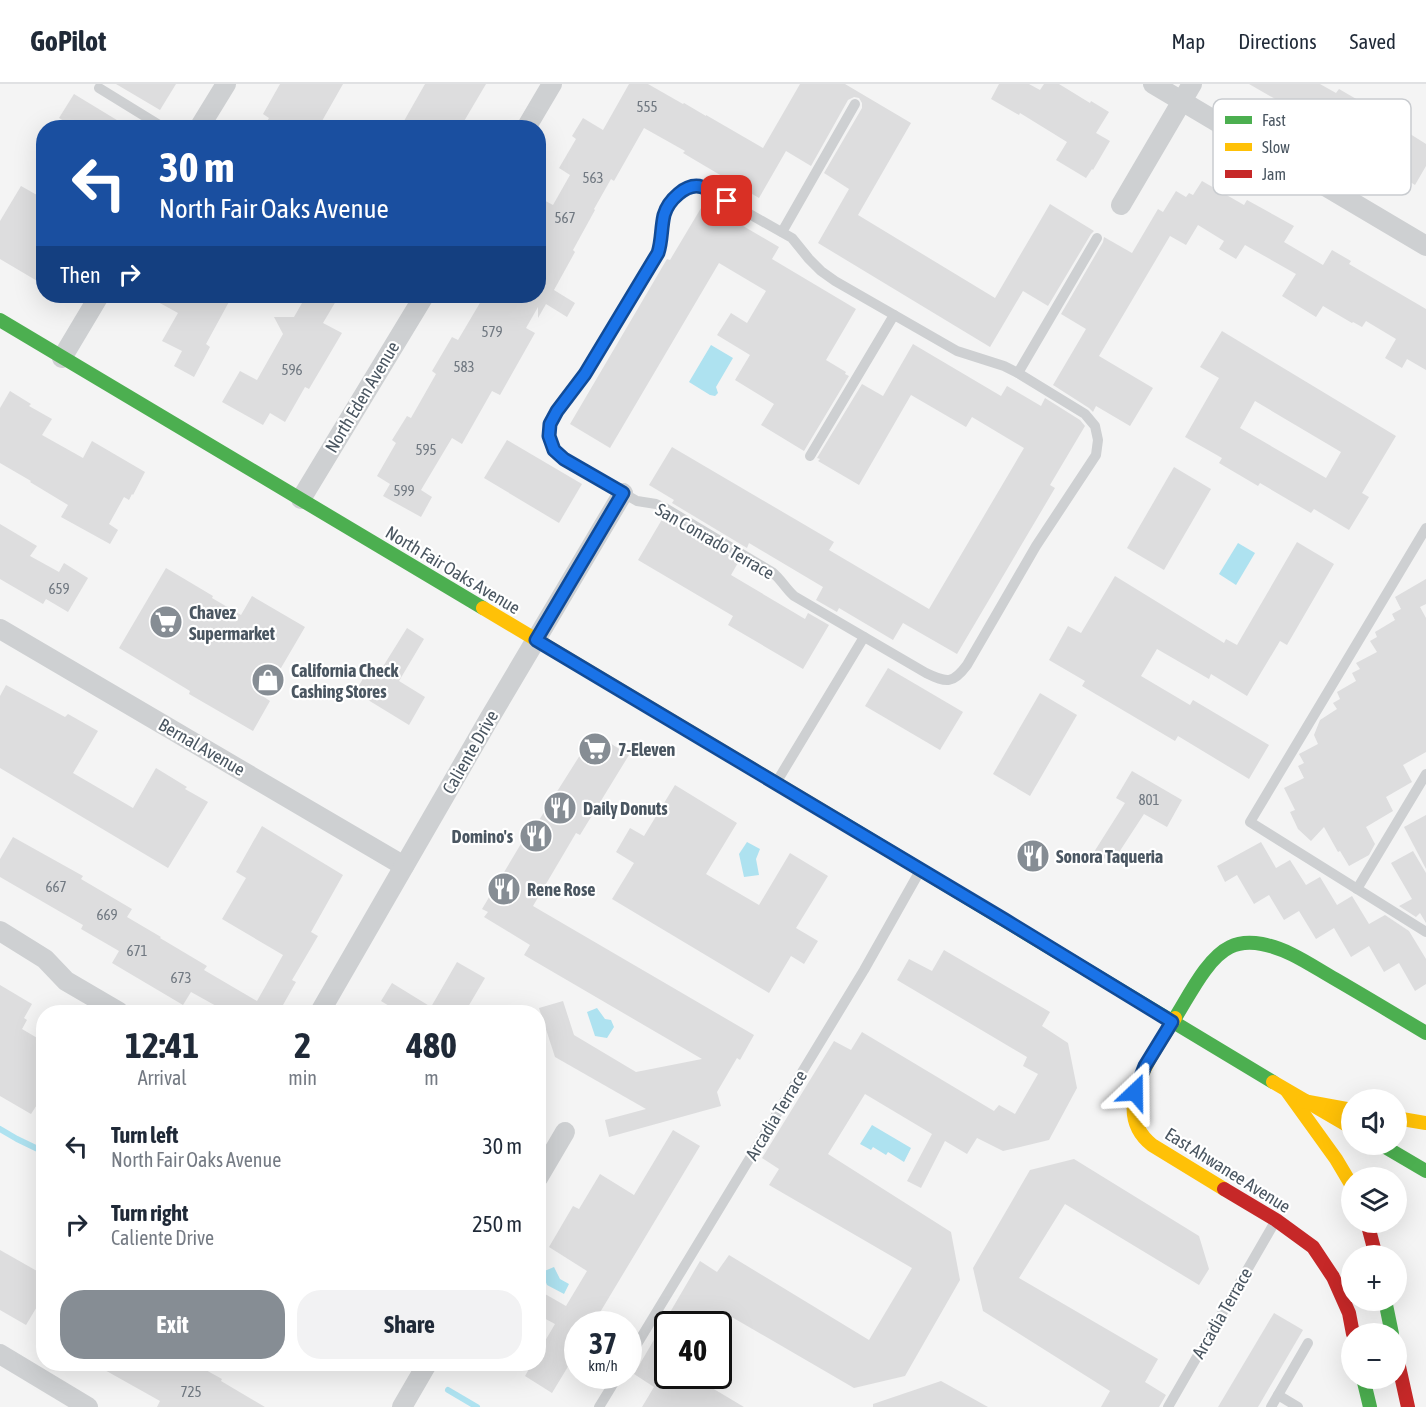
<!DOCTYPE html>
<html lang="en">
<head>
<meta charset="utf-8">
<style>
	body { margin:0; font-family:"Asap Condensed",sans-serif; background:#f2f2f3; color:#1f2937; height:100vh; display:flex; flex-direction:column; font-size:22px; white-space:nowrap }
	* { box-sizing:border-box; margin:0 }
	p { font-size:20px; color:#747a83 }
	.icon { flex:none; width:33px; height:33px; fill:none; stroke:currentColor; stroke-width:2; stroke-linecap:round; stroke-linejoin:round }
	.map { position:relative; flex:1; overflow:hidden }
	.sheet { position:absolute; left:36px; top:921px; width:510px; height:366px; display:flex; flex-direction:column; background:#fff; border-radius:24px; box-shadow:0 6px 24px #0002 }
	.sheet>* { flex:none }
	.hud { position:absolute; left:36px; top:36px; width:510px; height:183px; border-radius:24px; box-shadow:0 6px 24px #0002; background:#1a4fa0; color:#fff; overflow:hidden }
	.tools { position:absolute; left:1341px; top:1005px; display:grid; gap:12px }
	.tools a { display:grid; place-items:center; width:66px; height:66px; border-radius:50%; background:#fff; box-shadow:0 6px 24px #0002; font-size:30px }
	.speed { position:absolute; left:564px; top:1227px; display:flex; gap:12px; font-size:30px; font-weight:700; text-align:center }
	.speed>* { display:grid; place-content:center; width:78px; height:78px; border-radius:50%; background:#fff; box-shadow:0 6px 24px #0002; line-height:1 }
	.speed small { font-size:15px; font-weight:400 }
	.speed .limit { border:3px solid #111; border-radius:9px; background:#fff; color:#111 }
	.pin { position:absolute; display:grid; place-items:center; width:51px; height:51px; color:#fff; margin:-26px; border-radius:12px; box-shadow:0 3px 9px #0006 }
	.me { position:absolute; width:66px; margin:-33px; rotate:23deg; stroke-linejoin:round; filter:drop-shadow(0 0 4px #0008) }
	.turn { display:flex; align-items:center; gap:21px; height:126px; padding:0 24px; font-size:27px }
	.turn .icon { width:78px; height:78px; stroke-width:2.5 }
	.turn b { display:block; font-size:42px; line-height:51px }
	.then { display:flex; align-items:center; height:57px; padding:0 24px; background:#0003; gap:12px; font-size:22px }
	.eta { display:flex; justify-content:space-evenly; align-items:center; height:102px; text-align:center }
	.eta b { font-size:36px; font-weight:700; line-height:42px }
	.button { display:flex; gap:12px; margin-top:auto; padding:12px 24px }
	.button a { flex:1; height:69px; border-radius:24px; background:#868d94; color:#fff; font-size:24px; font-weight:700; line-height:69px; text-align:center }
	.button a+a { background:#f2f2f3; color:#1f2937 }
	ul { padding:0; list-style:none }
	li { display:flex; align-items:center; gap:18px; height:78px; padding:0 24px }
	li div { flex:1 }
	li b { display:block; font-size:22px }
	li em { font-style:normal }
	header { display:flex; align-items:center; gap:36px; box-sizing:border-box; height:84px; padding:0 30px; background:#fff; border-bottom:2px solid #e0e1e3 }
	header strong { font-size:28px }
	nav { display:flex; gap:33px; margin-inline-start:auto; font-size:21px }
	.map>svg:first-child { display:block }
</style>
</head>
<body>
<header>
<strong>GoPilot</strong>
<nav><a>Map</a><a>Directions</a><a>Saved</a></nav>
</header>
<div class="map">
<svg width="1426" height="1323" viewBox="0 0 1426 1323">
	<rect width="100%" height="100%" fill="#f4f4f4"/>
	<g fill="#aee2f0">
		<path d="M711,261L733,274L716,303L718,309L715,312L710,311L689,298Z"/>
		<path d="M1238,459L1255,469L1236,501L1219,490Z"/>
		<path d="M747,758L760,765L756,775L759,791L744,793L739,770Z"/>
		<path d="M597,924L605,935L611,936L614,943L607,954L595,952L587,928Z"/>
		<path d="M872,1041L911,1064L904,1078L888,1068L886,1071L873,1063L871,1066L860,1060Z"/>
		<path d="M554,1183L560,1195L569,1200L564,1210L547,1201L542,1188Z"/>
	</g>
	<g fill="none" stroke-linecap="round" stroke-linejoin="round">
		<g stroke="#aee2f0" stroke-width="6">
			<path d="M0,1045L17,1055L44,1068"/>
			<path d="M448,1306L477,1323"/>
		</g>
	</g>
	<g fill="#ddddde" fill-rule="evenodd">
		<path d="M116,0H176L160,26Z"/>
		<path d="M280,0H343L318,44H263L269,34L263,30Z"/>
		<path d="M425,0H486L460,44H400Z"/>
		<path d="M629,0H648L683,20L684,19L706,32V31L763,64L800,0H845L911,39L858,131L995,214L1050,120L1094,147L1091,150L1048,222L1023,207L990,263L818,159L849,105L824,89L862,24V19L859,14L854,13L848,16L811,82L786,67L759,114L683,69L685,67L644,44L614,97L611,95L594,125L595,126L573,166L575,168L554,206L575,219L567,233L546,220L538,234V223L526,244L535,249L500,311L492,307L462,360L452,354L421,406L432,413L421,433L383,412L390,400L377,392L396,359L392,356L407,332L411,334L436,290L432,287L452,253L458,256L484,212H538V113L553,121L570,91L559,84L576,55L572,52L583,34L603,46Z"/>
		<path d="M999,0H1029L1040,6L1044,0H1059L1090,19L1091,17L1109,28L1096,49L1110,57L1093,86L1092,85L1086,94L1056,76L1067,58L1020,29L1019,31L991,15Z"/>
		<path d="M1249,0H1320L1336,9L1339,5L1370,23L1369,24L1426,60V82L1415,101L1393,87L1390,91L1333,55L1330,59L1313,49L1316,45L1288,29L1291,24Z"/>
		<path d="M74,10L130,44H76L59,34Z"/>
		<path d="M1202,97L1244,121L1247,116L1294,142L1284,158L1323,181L1332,166L1351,177L1349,180L1426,225V286L1407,275L1402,284L1385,274L1396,255L1366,237L1362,243L1353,238L1352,239L1323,222L1316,233L1282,212L1296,190L1245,161L1236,175L1219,165L1224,157L1198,141L1186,161L1170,152L1099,272L1153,304L1130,342L1096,322L1093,328L1089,324L1053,301L1086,245L1061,230L1103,158L1104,153L1132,169L1158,125L1163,128L1176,107L1186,113L1189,109L1193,111Z"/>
		<path d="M21,102L44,115V201L0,175V137Z"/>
		<path d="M704,119L779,163L772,175L856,225L826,276L846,288L845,290L849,292L804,367L761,341L774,320L735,296L750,271L717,251L731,229L747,239L766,207L719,179L610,364L570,340L667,175L670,176Z"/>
		<path d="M147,212H222L230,216L206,260L210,263L194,293L174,282L182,267L162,257L178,229Z"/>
		<path d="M306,212H339L323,239L342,249L309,305L305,303L285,338L270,329L263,341L222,318L240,287L257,296L283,250L274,233H294Z"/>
		<path d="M1222,247L1396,352L1362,409L1369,413L1349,446L1314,425L1311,429L1260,399L1258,402L1219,379L1222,374L1185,353L1219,294L1200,283ZM1255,317L1341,368L1326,394L1240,344Z"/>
		<path d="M913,260L1001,312L1007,302L1041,322L1045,314L1080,336L1085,342L1050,401L1055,404L957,570L903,539L893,556L839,524L837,528L816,516L823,503L749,459L747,464L672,419L674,416L649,401L672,363L834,458L829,466L929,525L1024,364L972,333L966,343L911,311L859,401L818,377L820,375L817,374L862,300L883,312Z"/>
		<path d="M10,307L31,320L29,322L52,335L42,351L83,374L92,357L145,388L133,411L132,410L129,416L124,413L109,440L118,446L110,460L61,433L68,421L30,398L31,397L0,379V324Z"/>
		<path d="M507,356L582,400L559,439L484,394Z"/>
		<path d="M1174,383L1211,405L1164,486L1127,464Z"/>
		<path d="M664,432L739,477L731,491L805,535L808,529L829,541L803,585L728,541L733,532L638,476Z"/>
		<path d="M0,440L37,462L30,472L59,488L64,479L88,494L68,528L46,515L43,520L0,495Z"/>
		<path d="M1297,458L1334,480L1287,561L1280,557L1247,612L1211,590L1209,595L1157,565L1141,592L1190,621L1193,616L1269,661L1249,695L1178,652L1175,657L1082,602L1085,597L1049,576L1068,542L1081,549L1115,492L1224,559L1226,555L1237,561Z"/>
		<path d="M166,484L213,512L212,514L241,531L252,512L305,543L264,613L270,617L253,647L189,610L190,607L119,564Z"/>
		<path d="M1426,495V520L1420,523L1426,534V668L1403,681L1412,698L1386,713L1393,727L1366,743L1375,760L1369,771L1349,782L1340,767L1338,768L1324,743L1311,757L1298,745L1290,728L1295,726L1284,704L1304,694L1298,682L1304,679L1299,670L1318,660L1314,651L1320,636L1337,625L1333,619L1340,615L1337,608L1356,597L1352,589L1360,585L1356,579L1377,568L1370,557L1377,553L1375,548L1395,536L1392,530L1401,525L1395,513Z"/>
		<path d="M407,544L424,555L399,597L425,613L409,641L355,608L370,583L379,589Z"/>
		<path d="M888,584L963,628L940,666L865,622Z"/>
		<path d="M6,601L65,633L68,630L98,647L73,689L133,724L156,684L187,703L185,705L208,718L168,784L0,684V612Z"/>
		<path d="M1040,609L1077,631L1030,712L993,690Z"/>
		<path d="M594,649L629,671L580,751L576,749L533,822L754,951L740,976L737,974L717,1008L721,1022L609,1053L605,1036L646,1025L555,973L539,924L563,917L574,951L636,988L702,975L524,871L530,861L484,833L488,828L482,825L531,743L534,744Z"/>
		<path d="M1132,687L1182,716L1167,743L1144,730L1112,779L1094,768L1125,719L1116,714Z"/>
		<path d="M675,701L737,739L706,790L759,821L790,769L828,792L796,844L818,857L804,880L791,872L769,909L612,815L634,779L616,768L630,744L644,752Z"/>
		<path d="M1426,731V785L1404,743Z"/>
		<path d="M262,742L343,791L311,848L318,852L292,896L296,898L279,928H227L191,908L183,921L112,879L119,867L81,845L83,841L0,793V775L13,753L83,792L81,795L132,825L127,833L161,853L160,854L207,882L204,886L257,917L283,871L222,835L246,794L236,788Z"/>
		<path d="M1261,758L1276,784L1290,776L1306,801L1320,793L1337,821L1352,812L1369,840L1385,831L1409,847L1426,875V900L1415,907L1399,879L1384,888L1369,862L1351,873L1334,844L1316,855L1299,827L1284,836L1269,811L1254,820L1237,791L1225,798L1217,782Z"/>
		<path d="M1413,767L1426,789V839L1420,829L1416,833L1399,822L1412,815L1391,779Z"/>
		<path d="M944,866L1050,928L1042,942L1068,959L1077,1004L1049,1056L1003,1067L977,1054L967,1070L945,1057L921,1104L907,1097L932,1050L865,1010L828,1070L951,1148L960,1196L905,1292L854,1304L730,1232L725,1240H668V1292H692L744,1323H642L654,1303L634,1290L700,1177L717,1188L729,1171L869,1256L912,1184L769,1101L779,1085L762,1074L834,957L851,966L862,948L994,1027L999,1021L1015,1030L1038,990L1023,982L1027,973L897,896L909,875L932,887Z"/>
		<path d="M457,878L485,894L465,928H399L381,917L392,899L431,923Z"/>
		<path d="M0,901L32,920L24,934L27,936L22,945L44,958V1010L31,1030L0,1012Z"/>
		<path d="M673,1046L700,1062L593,1240H578V1266L552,1309L525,1292L532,1280H538V1269L555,1240L538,1231V1206L566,1222L587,1187L549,1163L573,1122L579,1125L600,1090L634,1111Z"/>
		<path d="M1074,1075L1199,1152L1209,1185L1199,1201L1065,1120L1019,1194L1158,1275L1145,1298L1166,1311L1159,1323H1101L1110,1307L983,1227L973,1184L1030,1086Z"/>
		<path d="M0,1166L44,1191V1211L26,1241L0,1226Z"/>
		<path d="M1274,1229L1303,1246L1258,1323H1218Z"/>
		<path d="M94,1280H195L222,1295L221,1297L265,1323H157L160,1317Z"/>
		<path d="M941,1297L988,1323H873V1320Z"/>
	</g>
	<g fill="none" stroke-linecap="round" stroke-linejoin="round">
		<g stroke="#ced0d2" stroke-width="10">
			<path d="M99,4L164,44"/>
			<path d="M692,103H701L709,107L792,154L809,175L821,187L835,197L957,267L1004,282L1018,289L1085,330L1095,342L1098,356L1096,371L1036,462L967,581C953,600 947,599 926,589L794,512C785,504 781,495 772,488L665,424L656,420L637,417L564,375L553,366L549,353L550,340L557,326L585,290L658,169C661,161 661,153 662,144C665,123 673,113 692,103Z"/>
			<path d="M782,148L855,20"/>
			<path d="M1018,289L1097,154"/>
			<path d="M810,372L894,231"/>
			<path d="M1426,444L1250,738L1426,848"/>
			<path d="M776,699L864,553"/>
			<path d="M1357,805L1426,690"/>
			<path d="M628,1275L864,886L921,785"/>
			<path d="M1278,1311L1298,1323"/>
			<path d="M599,1323L618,1292"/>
			<path d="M1168,1323L1276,1136"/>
			<path d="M1271,1323L1308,1259"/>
		</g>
		<g stroke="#ced0d2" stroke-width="20">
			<path d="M1153,0L1426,162"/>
			<path d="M199,44L226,0"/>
			<path d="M526,44L552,0"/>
			<path d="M1121,121L1192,0"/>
			<path d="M62,274L99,212"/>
			<path d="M301,415L424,212"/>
			<path d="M0,545L404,782"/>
			<path d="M0,847L45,875L66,897L119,928"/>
			<path d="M320,928L489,635L623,409"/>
			<path d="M538,1094L565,1048"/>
			<path d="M0,1270L88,1323"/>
			<path d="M402,1323L427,1280"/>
		</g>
		<g stroke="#4caf50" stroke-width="14">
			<path d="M0,236L483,524"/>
			<path d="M838,736L1273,998"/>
			<path d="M1175,934C1189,912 1207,874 1230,863C1240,858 1251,858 1262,860C1289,865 1312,882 1335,895C1366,913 1396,931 1426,949"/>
			<path d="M1380,1060L1426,1087"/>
			<path d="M1385,1216L1392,1250"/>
			<path d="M1363,1294L1370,1323"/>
		</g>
		<g stroke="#ffc107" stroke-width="14">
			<path d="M483,524L838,736"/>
			<path d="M1175,934C1154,969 1108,1026 1152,1061L1224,1105"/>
			<path d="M1273,998L1352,1044"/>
			<path d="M1287,1007L1336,1075L1352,1102"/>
			<path d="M1303,1017L1352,1026"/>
			<path d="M1396,1034L1426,1039"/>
		</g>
		<g stroke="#c62828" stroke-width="14">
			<path d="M1224,1105L1276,1136L1313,1163L1333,1193L1349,1229L1353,1250"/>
			<path d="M1367,1138L1376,1172"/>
			<path d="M1396,1269L1408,1323"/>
		</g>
	</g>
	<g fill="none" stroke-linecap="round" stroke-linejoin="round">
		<g stroke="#114b97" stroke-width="15">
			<path id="route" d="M727,117C720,112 711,106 702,103C686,98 668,117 664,131C661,144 662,157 658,169L585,290L557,327L550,340L549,352L554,366L564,375L623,409L536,556L1005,836L1172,938L1145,982L1135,1008"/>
		</g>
		<use href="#route" stroke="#1a73e8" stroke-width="10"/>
	</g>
	<defs>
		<g id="supermarket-disc" transform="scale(1.725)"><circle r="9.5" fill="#868d94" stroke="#fff"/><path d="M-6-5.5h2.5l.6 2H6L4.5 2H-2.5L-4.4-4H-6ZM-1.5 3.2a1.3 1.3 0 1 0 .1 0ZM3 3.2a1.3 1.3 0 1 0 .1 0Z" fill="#fff"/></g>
		<g id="shop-disc" transform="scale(1.725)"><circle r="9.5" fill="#868d94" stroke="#fff"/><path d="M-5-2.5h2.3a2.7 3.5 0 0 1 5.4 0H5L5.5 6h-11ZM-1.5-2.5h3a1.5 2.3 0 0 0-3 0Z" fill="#fff"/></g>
		<g id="restaurant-disc" transform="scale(1.725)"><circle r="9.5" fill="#868d94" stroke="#fff"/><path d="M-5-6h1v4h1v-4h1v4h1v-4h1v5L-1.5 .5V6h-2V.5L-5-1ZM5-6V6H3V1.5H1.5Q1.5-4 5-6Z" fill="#fff"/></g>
	</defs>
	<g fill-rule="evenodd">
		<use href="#supermarket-disc" x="166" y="538"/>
		<use href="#shop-disc" x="268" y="596"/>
		<use href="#supermarket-disc" x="595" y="665"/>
		<use href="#restaurant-disc" x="560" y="724"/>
		<use href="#restaurant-disc" x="536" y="752"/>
		<use href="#restaurant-disc" x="1033" y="772"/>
		<use href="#restaurant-disc" x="504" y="805"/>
	</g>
	<g text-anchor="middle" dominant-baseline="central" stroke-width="4.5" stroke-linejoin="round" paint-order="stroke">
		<g font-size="15" fill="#707881">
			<text x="647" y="22">555</text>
			<text x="593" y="93">563</text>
			<text x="565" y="133">567</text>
			<text x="492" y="247">579</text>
			<text x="464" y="282">583</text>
			<text x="292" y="285">596</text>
			<text x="426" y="365">595</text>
			<text x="404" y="406">599</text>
			<text x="59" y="504">659</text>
			<text x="1149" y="715">801</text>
			<text x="56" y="802">667</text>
			<text x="107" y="830">669</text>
			<text x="137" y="866">671</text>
			<text x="181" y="893">673</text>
			<text x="191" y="1307">725</text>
		</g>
		<g font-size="18" fill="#4a5661" stroke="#fff">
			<text transform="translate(362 313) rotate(-59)">North Eden Avenue</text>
			<text transform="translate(715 457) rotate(30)">San Conrado Terrace</text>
			<text transform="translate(453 486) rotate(31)">North Fair Oaks Avenue</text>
			<text transform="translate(202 663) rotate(30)">Bernal Avenue</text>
			<text transform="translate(470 668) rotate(-60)">Caliente Drive</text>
			<text transform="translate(776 1031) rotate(-59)">Arcadia Terrace</text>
			<text transform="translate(1228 1086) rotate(32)">East Ahwanee Avenue</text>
			<text transform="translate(1222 1229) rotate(-60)">Arcadia Terrace</text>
		</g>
		<g font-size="18" font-weight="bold" fill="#4a5661" stroke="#fff" text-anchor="start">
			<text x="189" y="528">Chavez<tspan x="189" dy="21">Supermarket</tspan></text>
			<text x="291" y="586">California Check<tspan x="291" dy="21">Cashing Stores</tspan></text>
			<text x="618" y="665">7-Eleven</text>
			<text x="583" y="724">Daily Donuts</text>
			<text x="513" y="752" text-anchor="end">Domino's</text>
			<text x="1056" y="772">Sonora Taqueria</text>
			<text x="527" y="805">Rene Rose</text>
		</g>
	</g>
	<rect x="1213" y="15" width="198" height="96" rx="9" fill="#fff" stroke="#c9ccd0" stroke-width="1.5"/>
	<rect x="1225" y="32" width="27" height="8" fill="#4caf50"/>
	<rect x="1225" y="59" width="27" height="8" fill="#ffc107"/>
	<rect x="1225" y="86" width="27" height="8" fill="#c62828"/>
	<g font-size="16" fill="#4a5661">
		<text x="1262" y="42">Fast</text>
		<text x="1262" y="69">Slow</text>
		<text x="1262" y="96">Jam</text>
	</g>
</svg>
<div class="tools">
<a><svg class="icon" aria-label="sound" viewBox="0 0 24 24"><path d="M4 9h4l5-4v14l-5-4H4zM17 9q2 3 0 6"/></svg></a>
<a><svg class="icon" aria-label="layers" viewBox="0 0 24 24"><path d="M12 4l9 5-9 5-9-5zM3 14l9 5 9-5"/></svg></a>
<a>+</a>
<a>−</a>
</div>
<div class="speed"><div>37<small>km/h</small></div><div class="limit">40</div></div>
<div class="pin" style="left:727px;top:117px;background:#d93025"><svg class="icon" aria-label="arrive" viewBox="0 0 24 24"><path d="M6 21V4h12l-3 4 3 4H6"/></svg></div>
<svg class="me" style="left:1135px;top:1008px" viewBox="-20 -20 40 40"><path d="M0-17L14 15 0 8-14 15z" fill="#1a73e8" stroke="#fff" stroke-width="4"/></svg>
<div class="hud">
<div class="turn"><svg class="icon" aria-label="left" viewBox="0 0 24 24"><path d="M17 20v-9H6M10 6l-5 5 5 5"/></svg><div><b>30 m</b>North Fair Oaks Avenue</div></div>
<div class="then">Then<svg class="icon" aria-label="right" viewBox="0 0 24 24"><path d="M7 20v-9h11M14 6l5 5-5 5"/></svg></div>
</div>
<section class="sheet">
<div class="eta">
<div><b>12:41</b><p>Arrival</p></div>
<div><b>2</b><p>min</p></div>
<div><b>480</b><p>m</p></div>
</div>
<ul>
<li><svg class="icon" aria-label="left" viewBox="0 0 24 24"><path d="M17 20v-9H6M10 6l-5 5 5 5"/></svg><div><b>Turn left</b><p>North Fair Oaks Avenue</p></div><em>30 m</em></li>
<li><svg class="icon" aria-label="right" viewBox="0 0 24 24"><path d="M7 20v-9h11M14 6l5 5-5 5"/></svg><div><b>Turn right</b><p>Caliente Drive</p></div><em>250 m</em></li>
</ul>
<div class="button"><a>Exit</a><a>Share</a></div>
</section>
</div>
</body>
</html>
